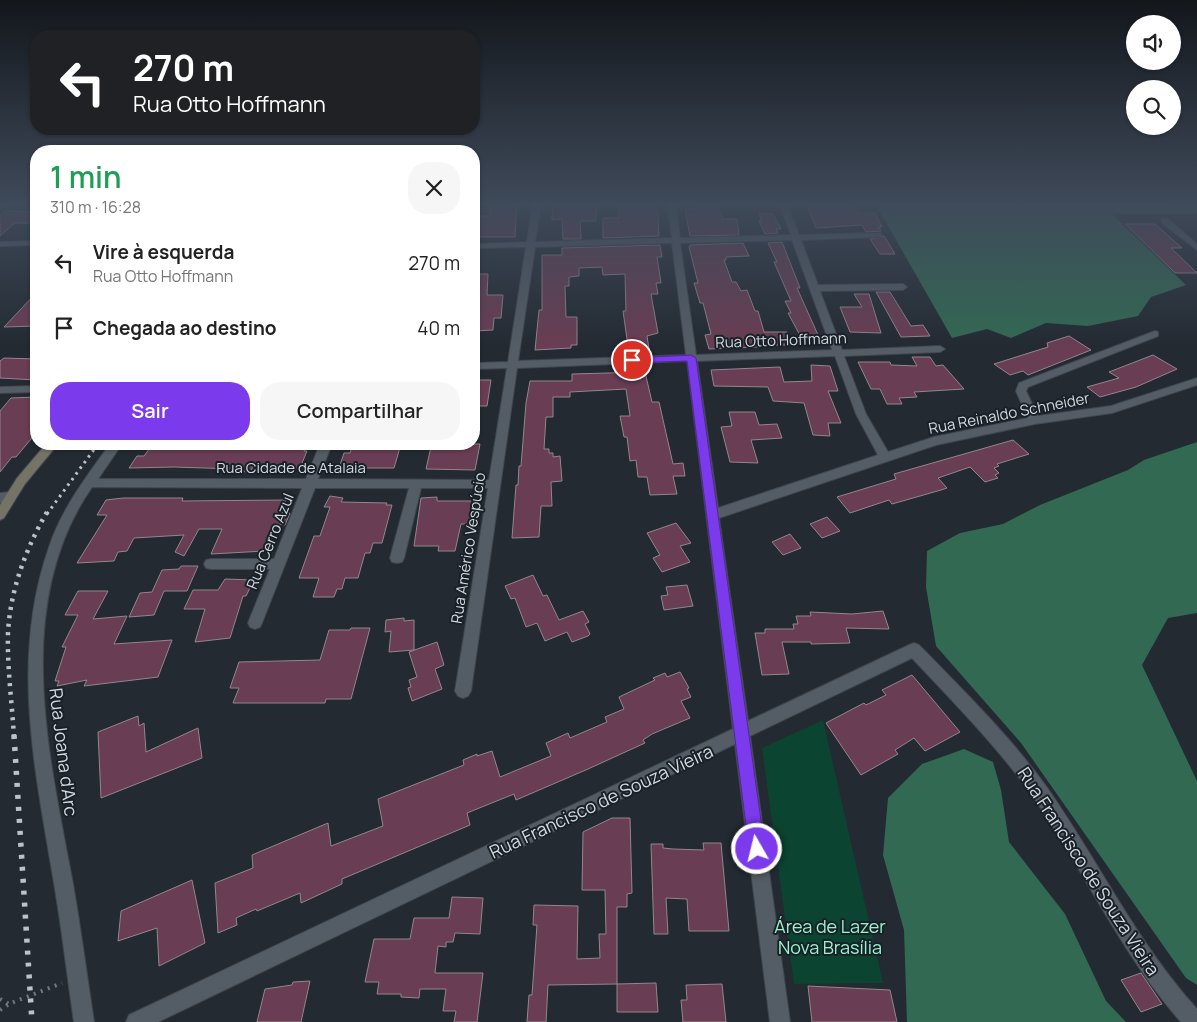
<!DOCTYPE html>
<html lang="pt">
<head>
<meta charset="utf-8">
<style>
	body { margin:0; font-family:Manrope,sans-serif; background:#f6f6f6; color:#222; height:100vh; display:flex; flex-direction:column; font-size:19px; white-space:nowrap }
	* { box-sizing:border-box; margin:0 }
	p { font-size:16px; color:#767676 }
	.icon { flex:none; width:28px; height:28px; fill:none; stroke:currentColor; stroke-width:2; stroke-linecap:round; stroke-linejoin:round }
	.map { position:relative; flex:1; overflow:hidden }
	.panel { position:absolute; left:30px; top:145px; width:450px; height:305px; display:flex; flex-direction:column; background:#fff; border-radius:20px; box-shadow:0 1px 4px #0004 }
	.panel>* { flex:none }
	.top-card { position:absolute; left:30px; top:30px; width:450px; height:105px; border-radius:20px; box-shadow:0 1px 4px #0004; background:#202124; color:#fff; overflow:hidden }
	.controls { position:absolute; left:1126px; top:15px; display:grid; gap:10px }
	.controls a { display:grid; place-items:center; width:55px; height:55px; border-radius:50%; background:#fff; box-shadow:0 1px 4px #0004; font-size:25px }
	.pin { position:absolute; display:grid; place-items:center; width:42px; height:42px; color:#fff; margin:-21px; border:2px solid #fff; border-radius:50%; box-shadow:0 1px 5px #0007 }
	.me { position:absolute; width:55px; margin:-28px; rotate:352deg; stroke-linejoin:round; filter:drop-shadow(0 0 4px #0008) }
	.turn { display:flex; align-items:center; gap:18px; height:105px; padding:0 20px; font-size:22px }
	.turn .icon { width:65px; height:65px; stroke-width:2.5 }
	.turn b { display:block; font-size:35px; line-height:42px }
	.round { display:grid; place-items:center; flex:none; width:52px; height:52px; border-radius:20px; background:#f6f6f6 }
	.head { display:flex; align-items:center; justify-content:space-between; height:85px; padding:0 20px }
	h1 { font-size:30px; font-weight:600; line-height:38px; color:#1e9e55 }
	.action { display:flex; gap:10px; margin-top:auto; padding:10px 20px }
	.action a { flex:1; height:58px; border-radius:20px; background:#7c3aed; color:#fff; font-size:20px; font-weight:600; line-height:58px; text-align:center }
	.action a+a { background:#f6f6f6; color:#222 }
	ul { padding:0; list-style:none }
	li { display:flex; align-items:center; gap:15px; height:65px; padding:0 20px }
	li div { flex:1 }
	li b { display:block; font-size:19px }
	li em { font-style:normal }
	.map>svg:first-child { display:block }
</style>
</head>
<body>
<div class="map">
<svg width="1197" height="1022" viewBox="0 0 1197 1022">
	<rect width="100%" height="100%" fill="#232a32"/>
	<path fill="#0b4430" d="M823,720L883,983L794,984L762,748Z"/>
	<g fill="#326953">
		<path d="M875,203H1197V214H1112L1186,285L1151,297L1138,316L1088,326L1046,323L1011,338L987,329L952,338Z"/>
		<path d="M1197,442V613L1168,618L1142,665L1197,781V985L1186,978L1021,743L936,646L926,587L927,551L960,533L1003,524L1040,505L1128,470L1144,460Z"/>
		<path d="M964,749L993,762L1001,790L1009,842L1065,914L1106,1001L1126,1022H907L904,930L883,855L888,798L922,764Z"/>
	</g>
	<g fill="none" stroke-linecap="round" stroke-linejoin="round">
		<path fill="#1d6666" fill-rule="evenodd" d="M1164,203H1197V210L1171,208Z"/>
	</g>
	<g fill="#693d53" stroke="#93868c">
		<path d="M499,203H517L515,237H474V224L479,223L480,216H490L491,208L499,207Z"/>
		<path d="M597,203L596,221H580L581,239H563L562,219L552,220L553,205Z"/>
		<path d="M618,203H655L658,217L659,236L603,238V218H619Z"/>
		<path d="M693,203H717L723,219H737L739,235L690,236L685,209H695Z"/>
		<path d="M806,203H853L858,213H875L882,227H878L881,231L866,232L862,225L816,228Z"/>
		<path d="M6,211L36,212V223H15L0,236V216Z"/>
		<path d="M759,214H773L781,229H776L778,233L765,234L759,221H762Z"/>
		<path d="M1125,224H1155L1182,248H1171L1197,273H1175Z"/>
		<path d="M884,236L895,254H880L870,239Z"/>
		<path d="M782,242L800,288H797L818,335L814,336L816,341H803L788,313H791L785,301H791L774,262H777L768,243Z"/>
		<path d="M743,243L749,256L726,257V260H724L732,282H736L741,291L747,290L755,311H758L764,332H787L791,345H758L759,347L709,349L705,335L711,334L703,303H700L694,283H698L689,247L690,245Z"/>
		<path d="M660,245L662,257H657L661,283H656L658,294H651L658,333L647,336L649,349H631L628,346L623,311H626L625,274L603,275L602,267L579,268V276L569,277V286H565L566,317H577V345H571V348L535,350L539,310H542V255H562V248Z"/>
		<path d="M474,274H488L487,295H503L501,318H494L493,330L474,331Z"/>
		<path d="M876,292H890L911,326L923,325L930,336L901,337Z"/>
		<path d="M36,293V326L4,327Z"/>
		<path d="M854,294H869L881,333L850,332L840,307H862Z"/>
		<path d="M1069,336L1091,350L1028,375L1023,371L1010,375L994,364L1048,347L1047,343Z"/>
		<path d="M1153,355L1177,369L1136,387L1100,397L1087,387L1119,378L1109,372Z"/>
		<path d="M912,357H930L936,366L943,365L964,389L914,392L917,397L899,398L902,404H887L880,389H871L858,362H890L891,365L917,366Z"/>
		<path d="M4,358L36,359V380L0,378V361Z"/>
		<path d="M811,365L830,366L838,391H828L841,423H828L830,436L813,435L804,403L773,401L768,387L714,386L711,370L780,367L784,382L812,381Z"/>
		<path d="M645,372L652,402H659L673,464L683,463L685,476H673L677,494L650,495L647,477H638L636,460L630,461L627,437H624L620,416H630L626,389L570,392V397H553V417H546L544,449H549V453H553V457L560,456L562,481L551,482L552,506H541L539,537L512,538L516,485H518L519,466H521L526,403L530,381H572V374Z"/>
		<path d="M474,380H491L487,406H474Z"/>
		<path d="M36,397V433L16,457H12L0,472V411L11,398Z"/>
		<path d="M729,412H755L759,425L777,424L782,438L751,440L758,463L730,462L721,427L732,426Z"/>
		<path d="M1013,440L1029,454L997,464L999,466L994,468L999,473L995,475L998,478L985,482L970,467L938,478L947,488L941,490L892,504L889,500L850,513L837,497L896,479L894,474Z"/>
		<path d="M153,444H307L304,451H307L300,468H252L250,472L234,471L235,469L174,467L129,468L137,456H144Z"/>
		<path d="M353,444H401L394,468H339L344,453H350Z"/>
		<path d="M460,444H480L475,470L426,469L431,447H460Z"/>
		<path d="M330,496L343,498L341,502L387,503L386,505H392L382,543H373L370,553H365L358,578H345L342,589H337L334,597H313L319,578H299L314,536H320L330,507H324Z"/>
		<path d="M437,497V501H473L469,524H461L455,551H438L439,546H414L421,498Z"/>
		<path d="M123,498H183L182,501L286,500L281,512L290,513L285,525L276,524L265,551L211,554L222,529H199L184,556L175,552L184,535L134,538L127,551L118,552L114,561L77,563L107,515H97L106,500Z"/>
		<path d="M827,517L840,531L822,538L810,524Z"/>
		<path d="M676,523L691,543L680,546L690,562L662,572L653,558L660,555L647,533Z"/>
		<path d="M790,534L801,548L783,555L772,542Z"/>
		<path d="M181,566H198L187,591H164L154,615L129,617L140,593L152,592L162,570L179,569Z"/>
		<path d="M533,575L543,596L547,595L559,620L583,611L589,622L585,624L590,634L588,636L572,642L567,632L545,641L537,623L526,627L515,598L511,599L505,586Z"/>
		<path d="M225,579L254,580L246,596H243L230,638L195,642L205,609H184L193,590H218Z"/>
		<path d="M687,585L693,606L664,610L661,596L668,595L666,587Z"/>
		<path d="M78,591H108L93,619L127,616L114,644L172,640L158,677L84,686L87,680L57,686L59,681H55L66,647H62L78,615H65Z"/>
		<path d="M883,611L889,629L846,628L850,643L811,644V642H782L789,674L762,675L755,633H765V629H794L793,624H798L796,616H811L810,612L852,614Z"/>
		<path d="M404,618V621L414,620V650L389,652L391,631L385,632L386,620Z"/>
		<path d="M351,628H370L351,699H326L325,703H233L239,688H230L239,662L320,660L329,630H350Z"/>
		<path d="M437,642L444,665L435,669L442,689L412,701L408,688L411,687L409,680L417,677L409,652Z"/>
		<path d="M680,672L689,688L687,689L691,697L681,701L690,718L652,734L643,740L645,743L588,769L516,800L514,794L467,813L470,825L342,879V884L301,903L300,893L257,911L256,909L236,918L237,925L218,933L215,883L253,868L252,855L328,823L331,846L383,826L378,799L464,765L463,760L477,754V756L492,751L500,777L551,756L546,743L568,733L570,738L607,722L605,717L624,709L619,697L655,680L653,678L665,673L667,677Z"/>
		<path d="M912,675L960,732L925,751L914,738L895,750L898,754L861,775L826,723L864,703L866,705L886,695L882,690Z"/>
		<path d="M138,716L139,726L144,723L146,752L198,728L202,758L101,798L98,732Z"/>
		<path d="M612,818H630L632,893L627,894V907H617V984L548,985L546,1022H527L529,995H532L537,925H533L534,905L578,906L577,959L600,958L599,934H606L605,890H582L583,832Z"/>
		<path d="M703,843H721L729,931H689L687,899L666,898L668,934H654L651,844H663V848L673,849L704,850Z"/>
		<path d="M192,880L205,943L159,966L157,928L118,941L121,911Z"/>
		<path d="M452,897L483,898L480,934L455,933L453,942H446V947L438,946L435,973H483L477,1022H454L456,1011H443L446,989H420L419,998L401,997V994H377L379,982H365L374,939H410L414,918H449Z"/>
		<path d="M1141,973L1162,1004L1141,1012L1121,980Z"/>
		<path d="M310,981L301,1022H257L265,989L292,985L293,982Z"/>
		<path d="M656,983L658,1012H617V984Z"/>
		<path d="M722,984L726,1022H683L681,1000H687L686,985Z"/>
		<path d="M808,986L890,990L897,1022H812Z"/>
	</g>
	<g fill="none" stroke-linecap="round" stroke-linejoin="round">
		<g stroke="#40464d" stroke-width="2">
			<g id="minor">
				<path d="M0,203H8L0,209Z"/>
				<path d="M533,203H541L535,242L672,238L667,203H675L680,238L791,235L779,203H787L799,235L881,233L882,235L878,237L801,240L818,285L903,284L907,287L903,290L820,291L842,350L940,346L945,349L940,352L844,356L866,414L888,452L934,437L1028,418L1016,391L1019,383L1155,331L1158,332V336L1028,387L1026,391L1038,416L1111,406L1197,378V385L1112,413L1035,424L936,445L719,518L748,721L909,645L914,643L919,645C964,691 1011,737 1048,789C1099,862 1137,943 1197,1009V1022H1181C1122,955 1086,874 1036,801C1000,749 955,704 912,658L750,736L790,1022H770L735,744L158,1022H126L129,1015L733,729L687,361L517,368L471,691L468,696L463,698L458,696L455,691L488,488H421L404,558L402,562L397,563L392,562L390,558L409,488H315L262,623L260,627L255,629L250,627L248,623L270,569H211L206,568L204,564L206,560L211,559H274L302,488L92,487C11,604 49,755 73,884C81,930 87,976 94,1022H74C67,976 62,929 54,883C35,770 10,659 49,547C62,508 87,476 110,444H122L98,479H306L320,444H332L318,479L489,480L507,368L474,369V363L508,362L526,247L474,248V244L527,242ZM792,240L832,350L696,355L680,243ZM672,243L686,355L518,361L535,247ZM835,356L856,414L878,455L718,508L697,361Z"/>
				<path d="M1162,219H1168L1197,244V250L1162,223Z"/>
				<path d="M36,241V245L0,246V242Z"/>
				<path d="M36,386V392L0,393V387Z"/>
				<path d="M10,492L16,497L14,500L0,503V493Z"/>
			</g>
		</g>
		<g stroke="#40464d" stroke-width="2">
			<path id="secondary" d="M46,444H58L25,484L4,518L0,520V505L17,478Z"/>
		</g>
		<g stroke="#71777e" stroke-width="4" stroke-dasharray="2 5.5" stroke-linecap="butt">
			<path d="M0,999L9,1004"/>
			<path d="M0,1010L9,1004L62,983"/>
		</g>
		<use href="#minor" fill="#545d66" fill-rule="evenodd"/>
		<use href="#secondary" fill="#747365" fill-rule="evenodd"/>
		<path stroke="#bdc2c8" stroke-width="3" stroke-dasharray="2.5 4.5" stroke-linecap="butt" d="M47,514L98,444"/>
		<path stroke="#bdc2c8" stroke-width="4.5" stroke-dasharray="3 5.5" stroke-linecap="butt" d="M14,737C12,703 7,667 8,633C10,591 26,548 47,512"/>
		<path stroke="#bdc2c8" stroke-width="5.5" stroke-dasharray="4 8" stroke-linecap="butt" d="M14,735L32,1022"/>
	</g>
	<linearGradient id="sky" x2="0" y2="1"><stop stop-color="#13171c"/><stop offset="0.59" stop-color="#3f4a5a"/><stop offset="1" stop-color="#3f4a5a" stop-opacity="0"/></linearGradient>
	<rect width="1197" height="346" fill="url(#sky)"/>
	<path fill="#7c3aed" stroke="#51269a" d="M691,355L696,358L765,849L763,855L757,857L751,855L749,849L687,361L632,363L627,360L632,358Z"/>
	<g text-anchor="middle" dominant-baseline="central" stroke-width="4" stroke-linejoin="round" paint-order="stroke">
		<g font-size="15" fill="#d4d9df" stroke="#192128">
			<text transform="translate(781 340) rotate(-2)">Rua Otto Hoffmann</text>
			<text transform="translate(1009 413) rotate(-11)">Rua Reinaldo Schneider</text>
			<text x="291" y="467">Rua Cidade de Atalaia</text>
			<text transform="translate(270 541) rotate(-68)">Rua Cerro Azul</text>
			<text transform="translate(468 548) rotate(-81)">Rua Américo Vespúcio</text>
		</g>
		<g font-size="18" fill="#d4d9df" stroke="#192128">
			<text transform="translate(64 752) rotate(83)">Rua Joana d'Arc</text>
			<text transform="translate(601 801) rotate(-25)">Rua Francisco de Souza Vieira</text>
			<text transform="translate(1089 871) rotate(57)">Rua Francisco de Souza Vieira</text>
		</g>
		<g font-size="18" fill="#9bf1cb" stroke="#192128">
			<text x="830" y="926">Área de Lazer<tspan x="830" dy="21">Nova Brasília</tspan></text>
		</g>
	</g>
</svg>
<div class="controls">
<a><svg class="icon" aria-label="sound" viewBox="0 0 24 24"><path d="M4 9h4l5-4v14l-5-4H4zM17 9q2 3 0 6"/></svg></a>
<a><svg class="icon" aria-label="search" viewBox="0 0 24 24"><circle cx="10" cy="10" r="6"/><path d="M15 15l6 6"/></svg></a>
</div>
<div class="pin" style="left:632px;top:360px;background:#d93025"><svg class="icon" aria-label="arrive" viewBox="0 0 24 24"><path d="M6 21V4h12l-3 4 3 4H6"/></svg></div>
<svg class="me" style="left:757px;top:849px" viewBox="-20 -20 40 40"><circle r="17" fill="#7c3aed" stroke="#fff" stroke-width="3"/><path d="M0-11L8 9 0 5-8 9z" fill="#fff"/></svg>
<div class="top-card">
<div class="turn"><svg class="icon" aria-label="left" viewBox="0 0 24 24"><path d="M17 20v-9H6M10 6l-5 5 5 5"/></svg><div><b>270 m</b>Rua Otto Hoffmann</div></div>
</div>
<section class="panel">
<div class="head"><div><h1>1 min</h1><p>310 m · 16:28</p></div><a class="round"><svg class="icon" aria-label="close" viewBox="0 0 24 24"><path d="M6 6l12 12M18 6L6 18"/></svg></a></div>
<ul>
<li><svg class="icon" aria-label="left" viewBox="0 0 24 24"><path d="M17 20v-9H6M10 6l-5 5 5 5"/></svg><div><b>Vire à esquerda</b><p>Rua Otto Hoffmann</p></div><em>270 m</em></li>
<li><svg class="icon" aria-label="arrive" viewBox="0 0 24 24"><path d="M6 21V4h12l-3 4 3 4H6"/></svg><div><b>Chegada ao destino</b></div><em>40 m</em></li>
</ul>
<div class="action"><a>Sair</a><a>Compartilhar</a></div>
</section>
</div>
</body>
</html>
